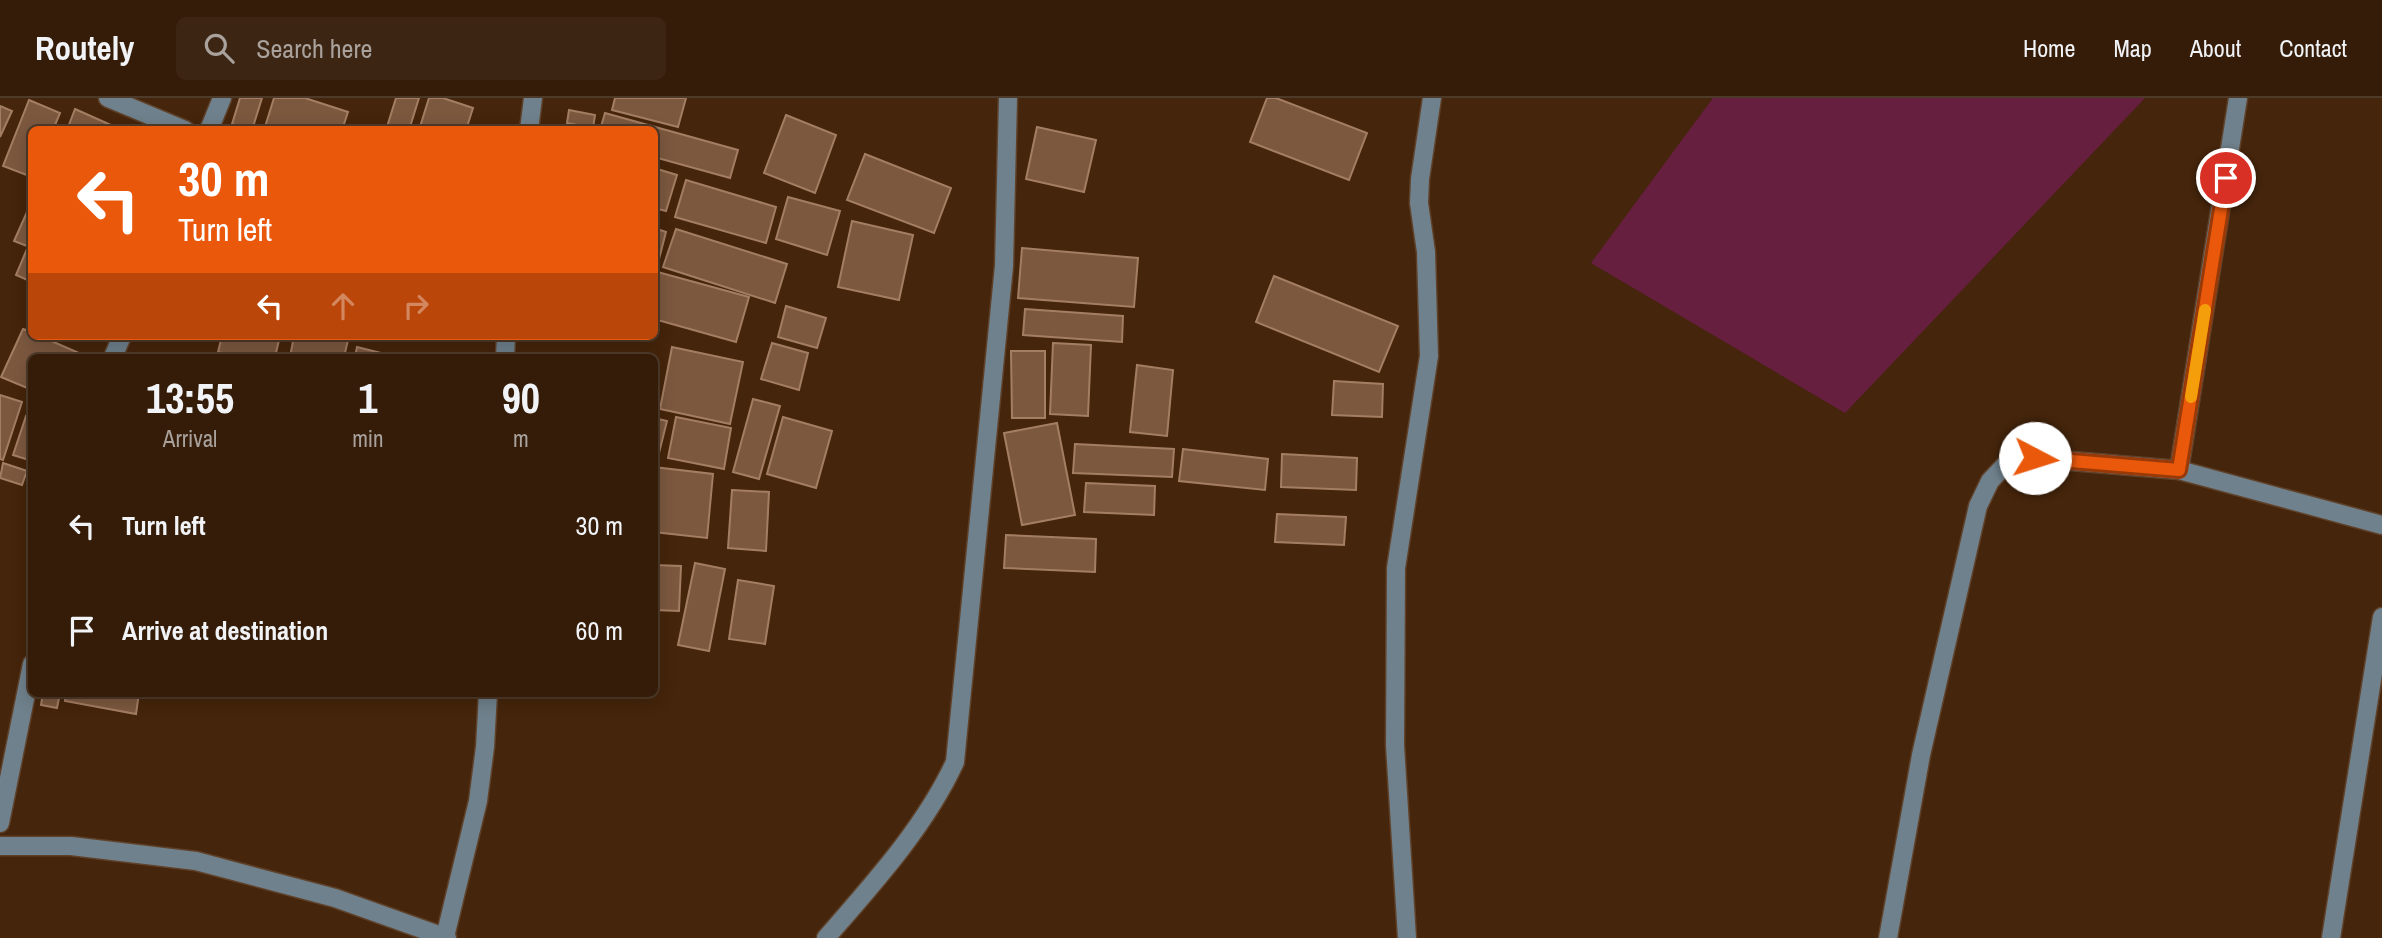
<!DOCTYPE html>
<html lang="en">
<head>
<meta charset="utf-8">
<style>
	body { margin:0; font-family:"Archivo Narrow",sans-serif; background:#3c2512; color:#f1f3f6; height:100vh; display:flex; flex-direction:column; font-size:26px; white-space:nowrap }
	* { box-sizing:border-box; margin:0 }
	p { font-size:23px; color:#a9a19c }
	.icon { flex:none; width:38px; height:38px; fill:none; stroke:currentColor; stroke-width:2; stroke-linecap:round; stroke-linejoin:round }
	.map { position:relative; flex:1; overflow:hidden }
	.details { position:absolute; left:28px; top:256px; width:630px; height:343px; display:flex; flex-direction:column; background:#341c08; border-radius:10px; box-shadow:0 4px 18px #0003,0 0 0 2px #4e3a29 }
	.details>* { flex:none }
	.top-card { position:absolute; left:28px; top:28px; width:630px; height:214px; border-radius:10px; box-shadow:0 4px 18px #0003,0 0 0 2px #4e3a29; background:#ea580c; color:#fff; overflow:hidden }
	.pin { position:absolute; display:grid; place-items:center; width:60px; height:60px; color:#fff; margin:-30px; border:4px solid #fff; border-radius:50%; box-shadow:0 2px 7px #0007 }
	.me { position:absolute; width:77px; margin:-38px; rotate:95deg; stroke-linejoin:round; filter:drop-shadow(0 0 5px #0008) }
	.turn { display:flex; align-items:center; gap:24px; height:147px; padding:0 35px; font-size:32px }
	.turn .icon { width:91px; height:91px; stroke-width:2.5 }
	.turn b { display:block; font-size:49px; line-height:60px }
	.lanes { display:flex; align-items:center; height:66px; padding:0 35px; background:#0003; justify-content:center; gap:35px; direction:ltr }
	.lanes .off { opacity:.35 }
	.eta { display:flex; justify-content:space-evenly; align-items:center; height:119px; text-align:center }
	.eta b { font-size:42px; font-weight:700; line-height:49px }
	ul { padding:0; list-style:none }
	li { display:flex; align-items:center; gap:21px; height:105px; padding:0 35px }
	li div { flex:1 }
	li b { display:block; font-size:26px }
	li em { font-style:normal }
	header { display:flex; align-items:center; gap:42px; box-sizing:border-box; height:98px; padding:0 35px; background:#341c08; border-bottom:2px solid #4e3a29 }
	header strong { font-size:33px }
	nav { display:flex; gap:38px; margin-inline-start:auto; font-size:24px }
	.search { width:490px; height:63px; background:#3c2512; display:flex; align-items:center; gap:18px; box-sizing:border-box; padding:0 24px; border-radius:10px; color:#a9a19c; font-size:26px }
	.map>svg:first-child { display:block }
</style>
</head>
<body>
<header>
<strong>Routely</strong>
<div class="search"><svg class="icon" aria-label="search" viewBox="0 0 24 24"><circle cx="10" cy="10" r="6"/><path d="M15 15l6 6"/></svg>Search here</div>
<nav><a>Home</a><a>Map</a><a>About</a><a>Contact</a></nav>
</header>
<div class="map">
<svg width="2382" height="840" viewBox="0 0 2382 840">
	<rect width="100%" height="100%" fill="#45250b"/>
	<path fill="#671f40" d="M1713,0H2145L1845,315L1591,165Z"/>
	<g fill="#7c583f" stroke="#a47e63" stroke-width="2">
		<path d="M240,0H262L252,32L232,26Z"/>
		<path d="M274,0H305L348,14L342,32H264Z"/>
		<path d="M396,0H419L409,32H386Z"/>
		<path d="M429,0H443L473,10L466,32H419Z"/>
		<path d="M615,0H686L678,29L612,12Z"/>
		<path d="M1267,0H1276L1367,35L1349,82L1250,44Z"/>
		<path d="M29,2L60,15L53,32H32V79L3,68Z"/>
		<path d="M0,8L12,13L0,39Z"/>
		<path d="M75,11L122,32H67Z"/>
		<path d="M569,12L595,17L593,30L567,25Z"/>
		<path d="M605,15L738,52L730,80L654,59V32H600Z"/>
		<path d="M786,17L836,37L815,95L764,75Z"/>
		<path d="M1037,29L1096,42L1084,94L1026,81Z"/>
		<path d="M865,56L951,90L934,135L847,102Z"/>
		<path d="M654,70L677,77L666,113L654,110Z"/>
		<path d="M686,82L776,109L766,145L675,119Z"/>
		<path d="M788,99L840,113L827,157L776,141Z"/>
		<path d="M32,103V150L14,143Z"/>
		<path d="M852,123L913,137L899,202L838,189Z"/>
		<path d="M654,130L666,134L659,161L654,160Z"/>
		<path d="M676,131L787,166L775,205L663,169Z"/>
		<path d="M1022,150L1138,160L1134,209L1018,200Z"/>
		<path d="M27,151L32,153V184L16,177Z"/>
		<path d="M654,173L749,199L736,244L654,221Z"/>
		<path d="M1274,178L1398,228L1379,274L1256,224Z"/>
		<path d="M786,208L826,220L817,250L778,239Z"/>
		<path d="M1025,211L1123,218L1122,244L1023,237Z"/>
		<path d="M23,231L32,234V238H40L79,255L77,259H32V292L1,279Z"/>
		<path d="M222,238H280L275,259H239L218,254Z"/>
		<path d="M294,238H349L344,259H290Z"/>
		<path d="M772,245L808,255L799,292L761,281Z"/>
		<path d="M1053,245L1091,247L1088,318L1050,316Z"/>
		<path d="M357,249L397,259H355Z"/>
		<path d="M672,249L743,264L730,326L660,311Z"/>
		<path d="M1011,253H1045V320H1012Z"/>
		<path d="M1137,267L1173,272L1167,338L1130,334Z"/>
		<path d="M1334,283L1383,286L1382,319L1332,317Z"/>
		<path d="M0,297L22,304L3,362L0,361Z"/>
		<path d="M753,301L780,308L759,381L733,374Z"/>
		<path d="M26,318L32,320V363L13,357Z"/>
		<path d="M676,319L731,330L724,371L668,360Z"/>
		<path d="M783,319L832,333L816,390L767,376Z"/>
		<path d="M654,320L667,323L658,359H654Z"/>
		<path d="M1057,325L1075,417L1022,427L1004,335Z"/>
		<path d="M1075,346L1174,351L1172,379L1073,375Z"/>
		<path d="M1183,351L1268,361L1265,392L1179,383Z"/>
		<path d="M1282,356L1357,360L1356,392L1281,389Z"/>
		<path d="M3,365L27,373L22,387L0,380Z"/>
		<path d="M654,369L713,376L707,440L654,434Z"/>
		<path d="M1086,385L1155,388L1154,417L1084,414Z"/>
		<path d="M732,392L769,394L766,453L728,450Z"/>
		<path d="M1277,416L1346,419L1344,447L1275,444Z"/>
		<path d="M1006,437L1096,441L1095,474L1004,470Z"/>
		<path d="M695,465L725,471L709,553L678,547Z"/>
		<path d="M654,467L681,468L679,513L654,512Z"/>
		<path d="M738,482L774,488L765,546L729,541Z"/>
		<path d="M43,595H60L57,610L41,607Z"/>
		<path d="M66,595H139L136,616L65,603Z"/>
	</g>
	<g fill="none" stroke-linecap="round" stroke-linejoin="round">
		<g stroke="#5f412a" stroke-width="21">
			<g id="minor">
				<path d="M108,0L185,32"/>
				<path d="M209,32L222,0"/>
				<path d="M529,32L533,0"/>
				<path d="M113,259L122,238"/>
				<path d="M505,259L506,238"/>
				<path d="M2179,372L2238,0"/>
				<path d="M0,725L32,566"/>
				<path d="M0,748H71L196,763L335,800L447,840"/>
				<path d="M445,839L478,703L485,649L488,595"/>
				<path d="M826,840C873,786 925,729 955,664L1004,168L1008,0"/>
				<path d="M1407,840L1395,647L1396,470L1429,258L1426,154L1419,105L1420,81L1432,0"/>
				<path d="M1888,840L1921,657L1978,408L1990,383L2008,364L2035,360L2179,372L2382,427"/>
				<path d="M2331,840L2382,519"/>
			</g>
		</g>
		<use href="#minor" stroke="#6f818c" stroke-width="18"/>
	</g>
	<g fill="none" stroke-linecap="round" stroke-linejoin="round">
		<g stroke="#983908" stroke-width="18">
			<path id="route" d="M2035,360L2179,372L2226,80"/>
		</g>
		<use href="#route" stroke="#ea580c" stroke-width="12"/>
		<path stroke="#f59e0b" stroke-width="12" d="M2191,299L2205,212"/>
	</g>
</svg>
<div class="pin" style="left:2226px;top:80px;background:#d93025"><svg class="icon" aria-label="arrive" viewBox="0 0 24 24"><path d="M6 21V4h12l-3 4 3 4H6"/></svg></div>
<svg class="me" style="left:2035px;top:360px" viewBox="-20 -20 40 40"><circle r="19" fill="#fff"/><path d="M0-13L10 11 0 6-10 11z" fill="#ea580c"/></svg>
<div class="top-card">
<div class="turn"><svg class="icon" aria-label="left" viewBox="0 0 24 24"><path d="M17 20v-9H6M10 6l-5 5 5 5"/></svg><div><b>30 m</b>Turn left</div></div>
<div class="lanes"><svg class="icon" aria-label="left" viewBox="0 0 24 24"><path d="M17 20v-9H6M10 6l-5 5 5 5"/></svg><svg class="icon off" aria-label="ahead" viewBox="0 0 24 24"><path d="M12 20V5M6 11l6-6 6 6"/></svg><svg class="icon off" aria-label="right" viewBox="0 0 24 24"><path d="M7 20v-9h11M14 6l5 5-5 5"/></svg></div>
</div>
<section class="details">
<div class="eta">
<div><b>13:55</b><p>Arrival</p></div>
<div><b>1</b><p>min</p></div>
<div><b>90</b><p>m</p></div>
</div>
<ul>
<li><svg class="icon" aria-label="left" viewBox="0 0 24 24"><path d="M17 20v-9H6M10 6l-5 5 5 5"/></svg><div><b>Turn left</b></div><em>30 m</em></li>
<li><svg class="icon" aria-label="arrive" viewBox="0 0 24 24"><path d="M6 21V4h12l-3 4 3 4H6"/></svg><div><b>Arrive at destination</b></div><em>60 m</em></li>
</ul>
</section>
</div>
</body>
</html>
